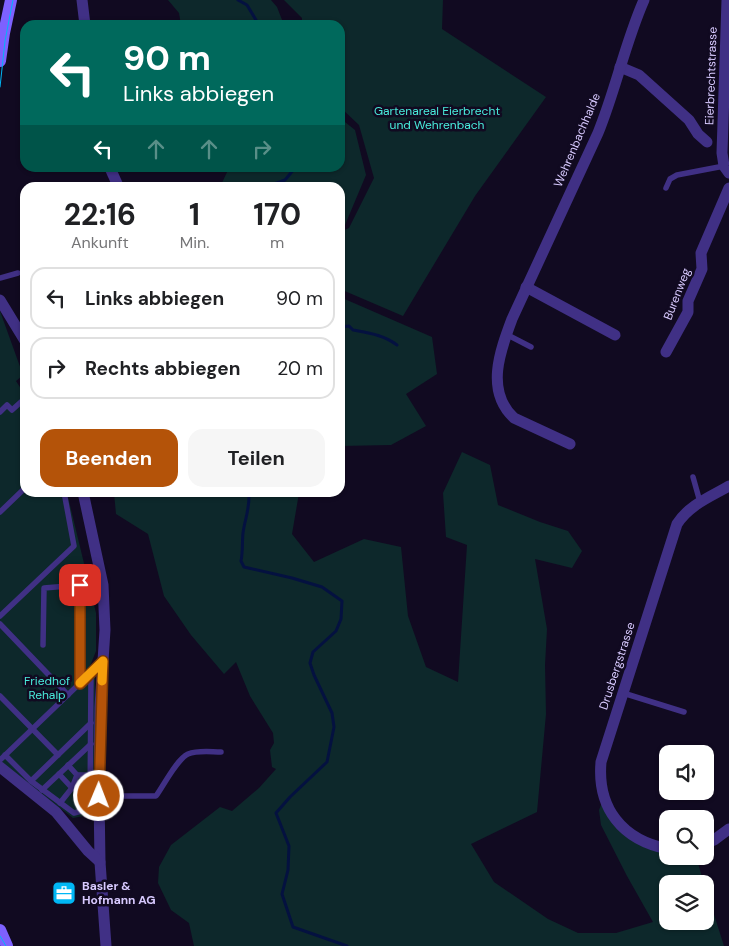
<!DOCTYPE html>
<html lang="de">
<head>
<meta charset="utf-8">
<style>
	body { margin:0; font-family:"DM Sans",sans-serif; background:#f6f6f6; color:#202124; height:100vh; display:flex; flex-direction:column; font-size:19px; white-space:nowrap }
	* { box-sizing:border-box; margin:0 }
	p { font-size:16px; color:#757577 }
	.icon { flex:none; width:28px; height:28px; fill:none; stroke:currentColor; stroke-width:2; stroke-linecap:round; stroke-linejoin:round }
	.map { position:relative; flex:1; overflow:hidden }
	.panel { position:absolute; left:20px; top:182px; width:325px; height:315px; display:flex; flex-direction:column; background:#fff; border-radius:15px; box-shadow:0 1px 4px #0004 }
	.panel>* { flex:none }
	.top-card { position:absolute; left:20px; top:20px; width:325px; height:152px; border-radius:15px; box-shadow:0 1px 4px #0004; background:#00695c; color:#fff; overflow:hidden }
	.fabs { position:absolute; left:659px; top:745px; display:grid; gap:10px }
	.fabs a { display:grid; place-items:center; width:55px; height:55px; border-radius:10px; background:#fff; box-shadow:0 1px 4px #0004; font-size:25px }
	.pin { position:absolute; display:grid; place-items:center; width:42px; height:42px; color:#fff; margin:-21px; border-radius:10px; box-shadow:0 2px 8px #0006 }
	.me { position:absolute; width:55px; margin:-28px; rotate:1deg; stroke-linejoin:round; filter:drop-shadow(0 0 4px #0008) }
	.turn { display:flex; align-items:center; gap:18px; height:105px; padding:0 20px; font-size:22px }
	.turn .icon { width:65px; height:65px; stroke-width:2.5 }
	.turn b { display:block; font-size:35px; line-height:42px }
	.lanes { display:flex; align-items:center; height:48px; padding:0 20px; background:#0003; justify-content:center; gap:25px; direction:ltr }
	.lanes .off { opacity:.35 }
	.eta { display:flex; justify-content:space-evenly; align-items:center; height:85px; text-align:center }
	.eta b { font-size:30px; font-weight:700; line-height:35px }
	.cta { display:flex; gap:10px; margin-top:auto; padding:10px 20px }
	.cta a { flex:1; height:58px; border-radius:15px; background:#b45309; color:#fff; font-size:20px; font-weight:700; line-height:58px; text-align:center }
	.cta a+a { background:#f6f6f6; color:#202124 }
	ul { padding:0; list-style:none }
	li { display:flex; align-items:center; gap:15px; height:62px; margin:0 10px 8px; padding:0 10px; border:2px solid #e0e0e0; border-radius:15px }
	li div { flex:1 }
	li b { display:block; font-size:19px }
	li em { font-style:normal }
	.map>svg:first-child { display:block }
</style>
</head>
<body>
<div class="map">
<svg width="729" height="946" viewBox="0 0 729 946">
	<rect width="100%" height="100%" fill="#110a21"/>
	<g fill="#0d282b">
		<path d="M168,0H271L277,7L284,25H181L179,13Z"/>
		<path d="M284,0H443L442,29L546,97L475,196L403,316L340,289V232L349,228L374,178L359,125L340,107V25H302V18Z"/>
		<path d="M340,118L355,130L366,175L345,225L340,226V188L220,187L229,168H340Z"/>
		<path d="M340,297L432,337L437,374L406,394L426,426L391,445L340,446Z"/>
		<path d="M0,311L23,375L16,381L25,395V492L67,493L96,613V651L90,666L95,676V814L73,818L0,762Z"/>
		<path d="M462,452L490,465L498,505L540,522L568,531L582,551L572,568L535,559L547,629L545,665L546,714L537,812L471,844L494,882L548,919L578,933H616L653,922L627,876L601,825L599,810L604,798L616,820L667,849L668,856H696L704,884H668V921H705V886L724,946H194L189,923L171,910L158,883L159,867L171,845L220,807L232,811L259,788L276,769L272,767L270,750L274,743L273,733L250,696L236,662L224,674L191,635L164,596L148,534L116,514L114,493H299L292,534L314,562L364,539L401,547L408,616L426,667L458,682L467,545L446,537L443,493Z"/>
	</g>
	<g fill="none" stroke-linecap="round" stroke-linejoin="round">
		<g stroke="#041140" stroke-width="3">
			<path d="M238,0L247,5L259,25"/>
			<path d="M263,188L285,180L295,168"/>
			<path d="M340,327L349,326L353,330C369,333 384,335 397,345"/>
			<path d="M249,492C250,509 245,518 243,533C242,542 243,551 241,561L244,567L292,578L322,587L342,601L341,619L336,631L313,652L310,663L314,675L332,713L334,727L327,762L290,797L276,813L289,846L288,870L282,894L293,927L347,946"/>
		</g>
		<g stroke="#403085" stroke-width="5.5">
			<path d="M666,188L670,179L677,175L724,166"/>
			<path d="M0,278L18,273"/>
			<path d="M506,334L531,347"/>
			<path d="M0,412L7,405L12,410L22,401L25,406"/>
			<path d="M693,477L700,502"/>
			<path d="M0,512L25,488"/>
			<path d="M0,616L74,546L64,492"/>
			<path d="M0,624L68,695"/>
			<path d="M43,645L44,588L80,585V684"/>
			<path d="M623,693L684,712"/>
			<path d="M0,696L58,755"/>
			<path d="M5,755L31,781L74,813L90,809L91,673"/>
			<path d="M0,760L101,663"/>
			<path d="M68,765L77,775H90"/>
			<path d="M59,774L72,788H90"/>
			<path d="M31,781L91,723"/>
			<path d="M42,790L91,744"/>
			<path d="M99,796H156C164,785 177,759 188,754C198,750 211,752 221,752"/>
			<path d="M60,803L72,788L77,775"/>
		</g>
		<g stroke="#403085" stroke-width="11">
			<path d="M82,0L85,25"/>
			<path d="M727,0L722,153L724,166L729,173"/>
			<path d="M620,67L639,75L689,120L698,134L707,142"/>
			<path d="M110,168L119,188"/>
			<path d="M526,287L615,335"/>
			<path d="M0,300L25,341"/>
			<path d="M666,352L688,312V301L702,269L701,253L729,188"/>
			<path d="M570,444L514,418C485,391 500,351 512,319L598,133C616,89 625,43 644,0"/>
			<path d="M83,492L103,585L105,630L100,707L99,796L100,862L106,946"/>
			<path d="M0,767L56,812L88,851L100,862"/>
			<path d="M705,844L714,840L729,829"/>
			<path d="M668,849C622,840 597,808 601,762L677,524C689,505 710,497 729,486"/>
		</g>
		<g stroke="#7d61ff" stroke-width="12">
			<path d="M0,61L4,33L11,0"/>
			<path d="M0,930L7,946"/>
		</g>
		<g stroke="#00b7f5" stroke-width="1">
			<path d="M0,87L5,41L13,0"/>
			<path d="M0,936L6,946"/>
		</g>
	</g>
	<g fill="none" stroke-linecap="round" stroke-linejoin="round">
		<g stroke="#753606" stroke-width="12">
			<path id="route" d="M80,585V684L103,661L99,796"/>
		</g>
		<use href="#route" stroke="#b45309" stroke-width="9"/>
		<path stroke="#f59e0b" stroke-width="9" d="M80,683L103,661L102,681"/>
	</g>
	<defs>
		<g id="office-square" transform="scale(1.25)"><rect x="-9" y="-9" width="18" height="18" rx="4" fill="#00b7f5" stroke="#110a21"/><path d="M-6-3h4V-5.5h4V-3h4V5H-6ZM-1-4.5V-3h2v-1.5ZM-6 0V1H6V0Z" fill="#fff"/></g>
	</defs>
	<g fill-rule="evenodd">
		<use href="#office-square" x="64" y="893"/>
	</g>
	<g text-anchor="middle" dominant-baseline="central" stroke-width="5" stroke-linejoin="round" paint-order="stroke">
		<g font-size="12" fill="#d8caff" stroke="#110a21">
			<text transform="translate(711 76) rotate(-88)">Eierbrechtstrasse</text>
			<text transform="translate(577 140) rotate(-67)">Wehrenbachhalde</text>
			<text transform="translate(677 294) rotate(-69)">Burenweg</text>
			<text transform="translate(617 666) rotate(-72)">Drusbergstrasse</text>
		</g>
		<g font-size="12" fill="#49ecdc" stroke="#110a21">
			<text x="437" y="111">Gartenareal Eierbrecht<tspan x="437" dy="14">und Wehrenbach</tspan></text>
			<text x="47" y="681">Friedhof<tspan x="47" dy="14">Rehalp</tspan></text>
		</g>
		<g font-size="12" font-weight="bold" fill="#d8caff" stroke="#110a21" text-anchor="start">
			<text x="82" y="886">Basler &amp;<tspan x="82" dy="14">Hofmann AG</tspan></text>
		</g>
	</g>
</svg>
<div class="fabs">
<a><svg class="icon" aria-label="sound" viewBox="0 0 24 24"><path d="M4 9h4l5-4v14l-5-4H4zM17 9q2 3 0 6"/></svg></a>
<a><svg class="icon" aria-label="search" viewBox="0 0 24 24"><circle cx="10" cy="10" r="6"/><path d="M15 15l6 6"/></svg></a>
<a><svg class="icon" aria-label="layers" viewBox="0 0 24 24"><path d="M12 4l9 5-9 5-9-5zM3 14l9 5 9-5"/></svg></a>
</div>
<div class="pin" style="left:80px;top:585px;background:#d93025"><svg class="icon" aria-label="arrive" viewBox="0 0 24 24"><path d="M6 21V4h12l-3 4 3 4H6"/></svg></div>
<svg class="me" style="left:99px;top:796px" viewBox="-20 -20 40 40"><circle r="17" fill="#b45309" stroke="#fff" stroke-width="3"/><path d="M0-11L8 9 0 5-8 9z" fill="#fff"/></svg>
<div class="top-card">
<div class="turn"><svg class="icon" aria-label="left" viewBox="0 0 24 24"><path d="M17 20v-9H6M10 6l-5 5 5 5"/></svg><div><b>90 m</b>Links abbiegen</div></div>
<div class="lanes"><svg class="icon" aria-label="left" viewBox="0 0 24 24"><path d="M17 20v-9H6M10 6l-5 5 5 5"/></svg><svg class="icon off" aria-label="ahead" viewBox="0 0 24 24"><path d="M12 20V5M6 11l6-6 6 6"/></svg><svg class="icon off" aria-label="ahead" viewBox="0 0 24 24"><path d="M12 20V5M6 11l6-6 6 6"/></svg><svg class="icon off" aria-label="right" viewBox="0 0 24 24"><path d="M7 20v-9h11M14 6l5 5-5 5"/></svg></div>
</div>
<section class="panel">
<div class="eta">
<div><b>22:16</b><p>Ankunft</p></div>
<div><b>1</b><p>Min.</p></div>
<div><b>170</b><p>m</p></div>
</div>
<ul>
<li><svg class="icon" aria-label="left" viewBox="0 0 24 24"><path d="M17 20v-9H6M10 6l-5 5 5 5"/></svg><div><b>Links abbiegen</b></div><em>90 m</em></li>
<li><svg class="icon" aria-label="right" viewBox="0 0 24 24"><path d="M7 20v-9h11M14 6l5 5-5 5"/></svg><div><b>Rechts abbiegen</b></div><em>20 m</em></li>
</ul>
<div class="cta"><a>Beenden</a><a>Teilen</a></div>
</section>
</div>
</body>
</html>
